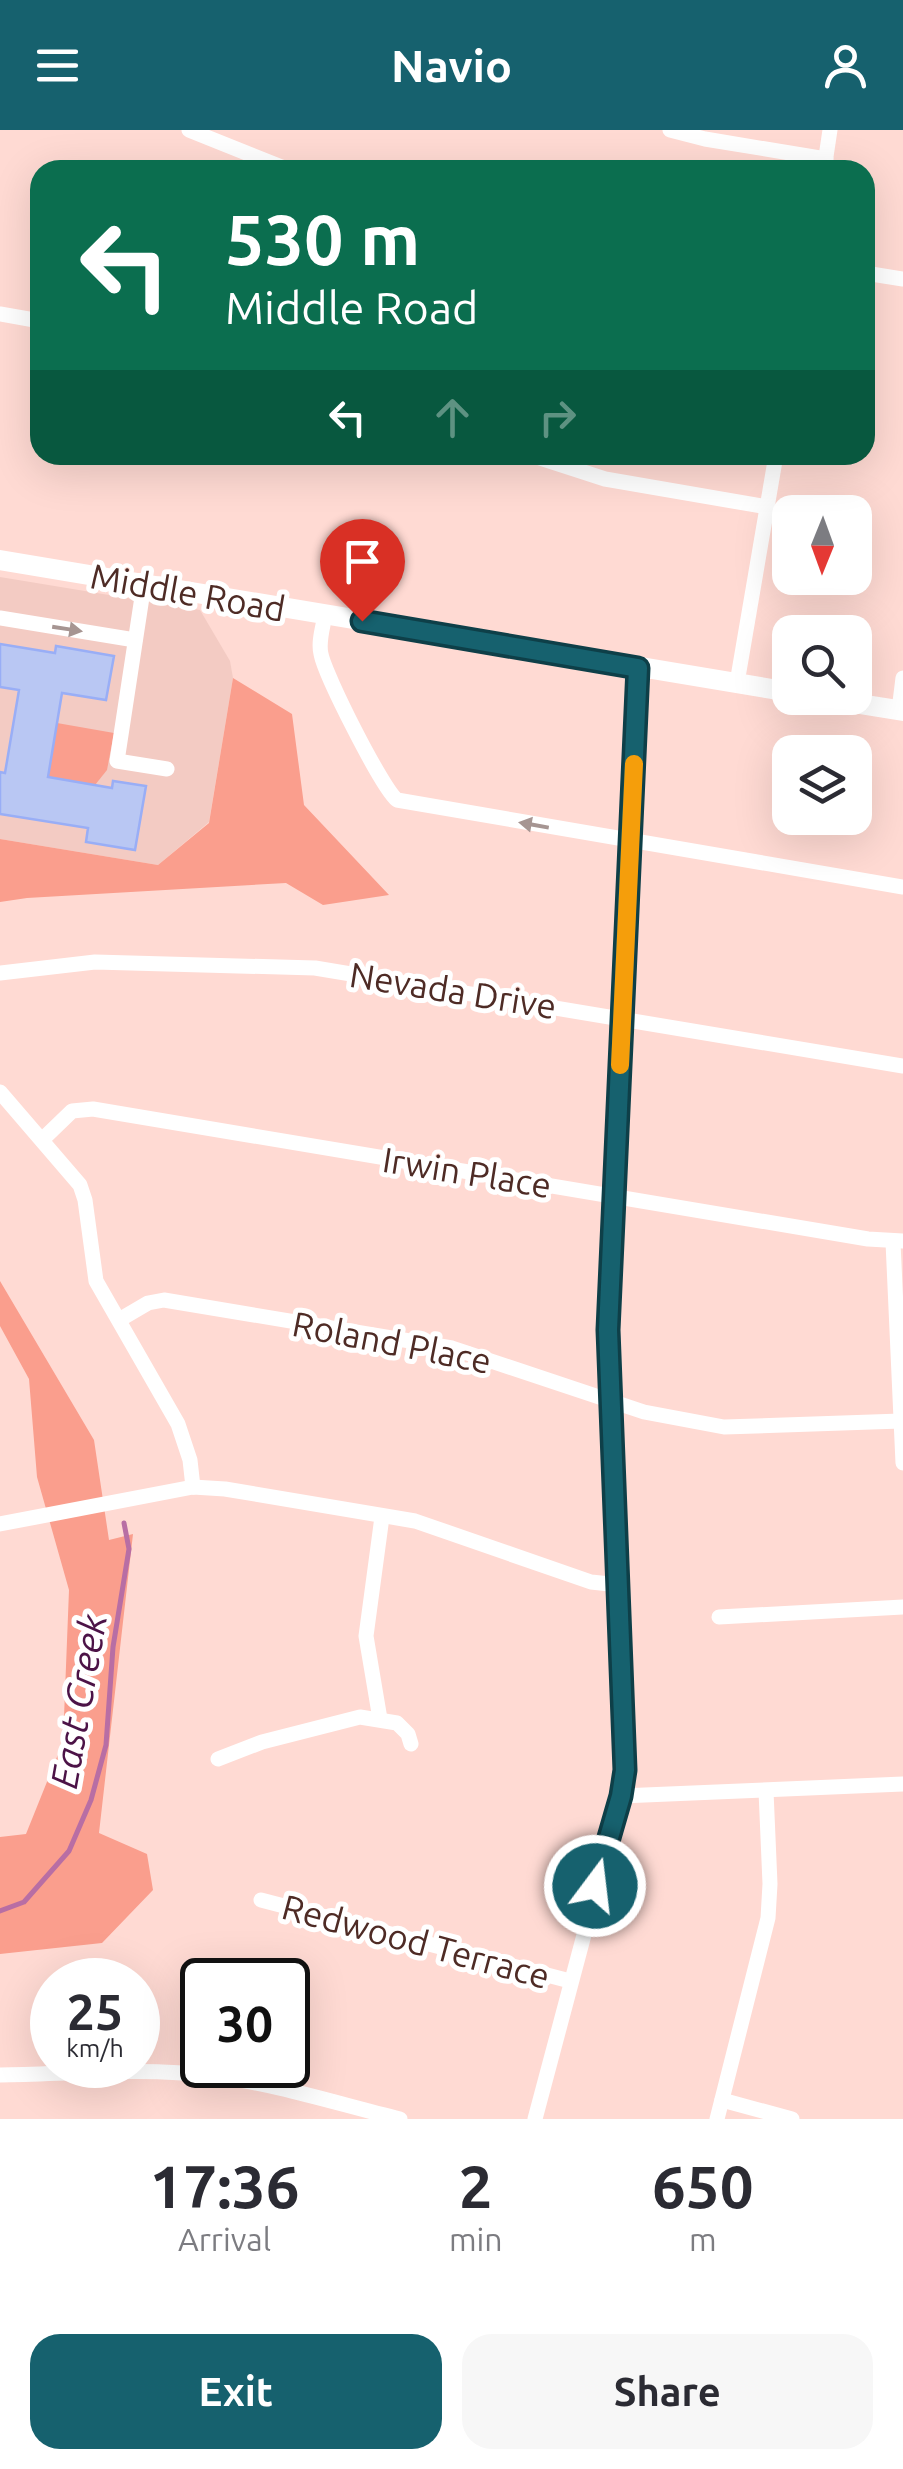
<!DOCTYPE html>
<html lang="en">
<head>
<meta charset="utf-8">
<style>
	body { margin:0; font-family:Ubuntu,sans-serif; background:#f7f7f7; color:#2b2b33; height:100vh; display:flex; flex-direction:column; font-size:38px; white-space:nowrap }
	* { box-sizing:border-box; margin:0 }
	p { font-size:32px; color:#7c7c81 }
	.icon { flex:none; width:55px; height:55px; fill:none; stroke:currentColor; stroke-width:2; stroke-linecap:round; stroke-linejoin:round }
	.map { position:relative; height:1989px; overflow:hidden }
	.panel { display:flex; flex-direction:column; background:#fff; flex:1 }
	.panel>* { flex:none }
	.top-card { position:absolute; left:30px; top:30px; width:845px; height:305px; border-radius:30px; box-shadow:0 10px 40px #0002; background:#0b6e4f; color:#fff; overflow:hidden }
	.needle { width:65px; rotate:181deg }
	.fabs { position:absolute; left:772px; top:365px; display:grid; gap:20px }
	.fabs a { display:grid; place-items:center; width:100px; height:100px; border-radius:20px; background:#fff; box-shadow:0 10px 40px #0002; font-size:50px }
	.speed { position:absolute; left:30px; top:1828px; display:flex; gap:20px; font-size:50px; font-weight:700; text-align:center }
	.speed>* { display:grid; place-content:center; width:130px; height:130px; border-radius:50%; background:#fff; box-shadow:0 10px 40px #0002; line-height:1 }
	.speed small { font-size:25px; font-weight:400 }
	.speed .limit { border:5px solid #111; border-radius:15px; background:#fff; color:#111 }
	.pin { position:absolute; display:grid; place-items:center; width:85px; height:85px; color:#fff; margin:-102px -42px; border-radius:50% 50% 50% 0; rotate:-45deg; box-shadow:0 0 10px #0007 }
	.pin .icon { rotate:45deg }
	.me { position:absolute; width:110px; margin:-55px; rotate:15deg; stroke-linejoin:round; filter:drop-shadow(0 0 8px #0008) }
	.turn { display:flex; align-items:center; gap:35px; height:210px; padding:0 30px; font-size:45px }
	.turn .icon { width:130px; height:130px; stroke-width:2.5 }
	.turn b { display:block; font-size:70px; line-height:85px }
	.lanes { display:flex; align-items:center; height:95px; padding:0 30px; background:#0003; justify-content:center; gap:50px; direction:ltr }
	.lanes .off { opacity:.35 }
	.eta { display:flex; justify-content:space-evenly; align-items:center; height:170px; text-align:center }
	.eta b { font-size:60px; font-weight:600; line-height:70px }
	.cta { display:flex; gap:20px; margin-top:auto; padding:20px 30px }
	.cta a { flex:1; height:115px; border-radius:30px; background:#16616e; color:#fff; font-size:40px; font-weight:600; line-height:115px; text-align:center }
	.cta a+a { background:#f7f7f7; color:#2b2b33 }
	header { display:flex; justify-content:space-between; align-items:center; height:130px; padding:0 30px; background:#16616e; color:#fff; font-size:45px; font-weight:600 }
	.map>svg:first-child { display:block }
</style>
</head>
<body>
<header><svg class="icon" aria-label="menu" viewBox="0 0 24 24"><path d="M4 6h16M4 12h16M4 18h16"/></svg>Navio<svg class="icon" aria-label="person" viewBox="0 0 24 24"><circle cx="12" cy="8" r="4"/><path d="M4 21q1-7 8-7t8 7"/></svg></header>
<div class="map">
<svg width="903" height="1989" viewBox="0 0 903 1989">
	<rect width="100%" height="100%" fill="#ffdad3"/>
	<path fill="#f3cbc3" d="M0,447L200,480L230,531L233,548L209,692L158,735L0,709Z"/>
	<g fill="#fa9e8d">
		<path d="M233,548L292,584L304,675L389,765L323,775L286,753L27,768L0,772V709L158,735L209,693Z"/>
		<path d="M57,593L114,603L107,640L95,655L48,647Z"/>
		<path d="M0,1151L94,1310L109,1410L133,1404L99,1703L147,1724L153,1760L102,1813L0,1824V1707L26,1704L63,1612L69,1460L37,1347L29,1249L0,1196Z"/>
	</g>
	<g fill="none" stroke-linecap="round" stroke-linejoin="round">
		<path stroke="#b86ea4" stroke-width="5" d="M0,1781L24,1772L69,1721L91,1670L106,1615L113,1517L129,1419L124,1393"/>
	</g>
	<path fill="#b9c7f3" stroke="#99aef6" stroke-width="2.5" d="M0,514L55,523L56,516L114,526L106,570L62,563L48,647L112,658L113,651L146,656L135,720L86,712L88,698L0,684V642L5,643L19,560L0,557Z"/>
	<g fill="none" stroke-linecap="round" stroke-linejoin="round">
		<g stroke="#fff" stroke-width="15">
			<path d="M189,0L289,40"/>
			<path d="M670,0L705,9L826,29"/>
			<path d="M824,40L830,0"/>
			<path d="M865,143L903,149"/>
			<path d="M0,184L40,191"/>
			<path d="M531,325L605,349L767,377"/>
			<path d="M144,454L117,631L167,639"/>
			<path d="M325,485C323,497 318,512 321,524C325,545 382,658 397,670L903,757"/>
			<path d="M0,488L135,510"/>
			<path d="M737,553L776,325"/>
			<path d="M899,580L903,548"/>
			<path d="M0,843L95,832L315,838L903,936"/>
			<path d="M0,962L80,1055L85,1070L96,1151L178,1294L190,1330L193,1357"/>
			<path d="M42,1010L72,981L93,979L868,1109L903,1111"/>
			<path d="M893,1112L903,1333"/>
			<path d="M119,1190L148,1173L164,1170L452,1218L644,1282L724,1297L901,1291"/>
			<path d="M0,1394L193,1357L225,1359L415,1391L591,1452L619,1455"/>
			<path d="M719,1487L903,1477"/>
			<path d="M380,1589L366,1506L382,1387"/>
			<path d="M218,1629L262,1612L360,1587L397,1593L408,1604L411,1614"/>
			<path d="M621,1666L903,1654"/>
			<path d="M261,1770L570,1851"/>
			<path d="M0,1945C71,1944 144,1937 214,1946C277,1954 338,1974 400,1989"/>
			<path d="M722,1970L792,1989"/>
			<path d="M535,1989L621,1666L625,1640L608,1200L639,537"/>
			<path d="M717,1989L768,1788L770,1754L766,1661"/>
		</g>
		<g stroke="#fff" stroke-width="20">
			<path d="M0,430L790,562"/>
			<path d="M822,568L903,581"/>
		</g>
	</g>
	<defs><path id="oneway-solid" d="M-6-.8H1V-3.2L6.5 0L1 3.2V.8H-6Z" transform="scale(2.5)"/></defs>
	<g fill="#a69592">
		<use href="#oneway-solid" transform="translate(67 499) rotate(9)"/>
		<use href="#oneway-solid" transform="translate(534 695) rotate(-170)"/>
	</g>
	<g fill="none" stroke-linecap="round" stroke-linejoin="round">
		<g stroke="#0e3f48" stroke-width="25">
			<path id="route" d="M362,491L638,538L608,1200L625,1640L621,1666L595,1756"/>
		</g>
		<use href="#route" stroke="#16616e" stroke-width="18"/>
		<path stroke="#f59e0b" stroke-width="18" d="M620,935L634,634"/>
	</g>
	<g text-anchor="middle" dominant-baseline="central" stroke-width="10" stroke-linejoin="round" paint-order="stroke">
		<g font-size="35" fill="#4e2b25" stroke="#fff">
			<text transform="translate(188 462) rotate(10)">Middle Road</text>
			<text transform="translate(453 860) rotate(9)">Nevada Drive</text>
			<text transform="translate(467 1042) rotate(9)">Irwin Place</text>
			<text transform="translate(392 1212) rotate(11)">Roland Place</text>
			<text transform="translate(416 1811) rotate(15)">Redwood Terrace</text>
		</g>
		<g font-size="38" font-style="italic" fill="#4c1347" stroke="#fff">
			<text transform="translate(78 1571) rotate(-80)">East Creek</text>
		</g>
	</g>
</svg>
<div class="fabs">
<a><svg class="needle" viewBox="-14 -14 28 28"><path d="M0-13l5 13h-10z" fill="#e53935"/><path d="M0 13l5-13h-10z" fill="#7c7c81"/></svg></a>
<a><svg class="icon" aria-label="search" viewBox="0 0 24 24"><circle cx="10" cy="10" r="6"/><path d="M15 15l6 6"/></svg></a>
<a><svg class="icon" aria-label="layers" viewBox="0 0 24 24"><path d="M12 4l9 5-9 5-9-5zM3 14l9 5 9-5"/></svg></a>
</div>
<div class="speed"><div>25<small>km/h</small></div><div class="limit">30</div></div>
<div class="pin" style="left:362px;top:491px;background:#d93025"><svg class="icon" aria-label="arrive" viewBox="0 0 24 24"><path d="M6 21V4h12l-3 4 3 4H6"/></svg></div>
<svg class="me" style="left:595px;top:1756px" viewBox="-20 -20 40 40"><circle r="17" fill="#16616e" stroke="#fff" stroke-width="3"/><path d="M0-11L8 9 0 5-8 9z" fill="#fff"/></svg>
<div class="top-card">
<div class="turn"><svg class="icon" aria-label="left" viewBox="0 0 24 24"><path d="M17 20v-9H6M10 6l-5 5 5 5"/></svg><div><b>530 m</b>Middle Road</div></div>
<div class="lanes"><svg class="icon" aria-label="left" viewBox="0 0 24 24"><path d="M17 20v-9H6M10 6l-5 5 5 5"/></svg><svg class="icon off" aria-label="ahead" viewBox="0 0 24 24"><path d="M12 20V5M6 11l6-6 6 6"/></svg><svg class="icon off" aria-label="right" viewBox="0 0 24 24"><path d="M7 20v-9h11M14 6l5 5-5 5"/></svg></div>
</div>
</div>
<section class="panel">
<div class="eta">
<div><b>17:36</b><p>Arrival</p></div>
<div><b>2</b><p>min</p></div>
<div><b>650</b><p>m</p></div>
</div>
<div class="cta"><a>Exit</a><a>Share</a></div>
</section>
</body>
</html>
